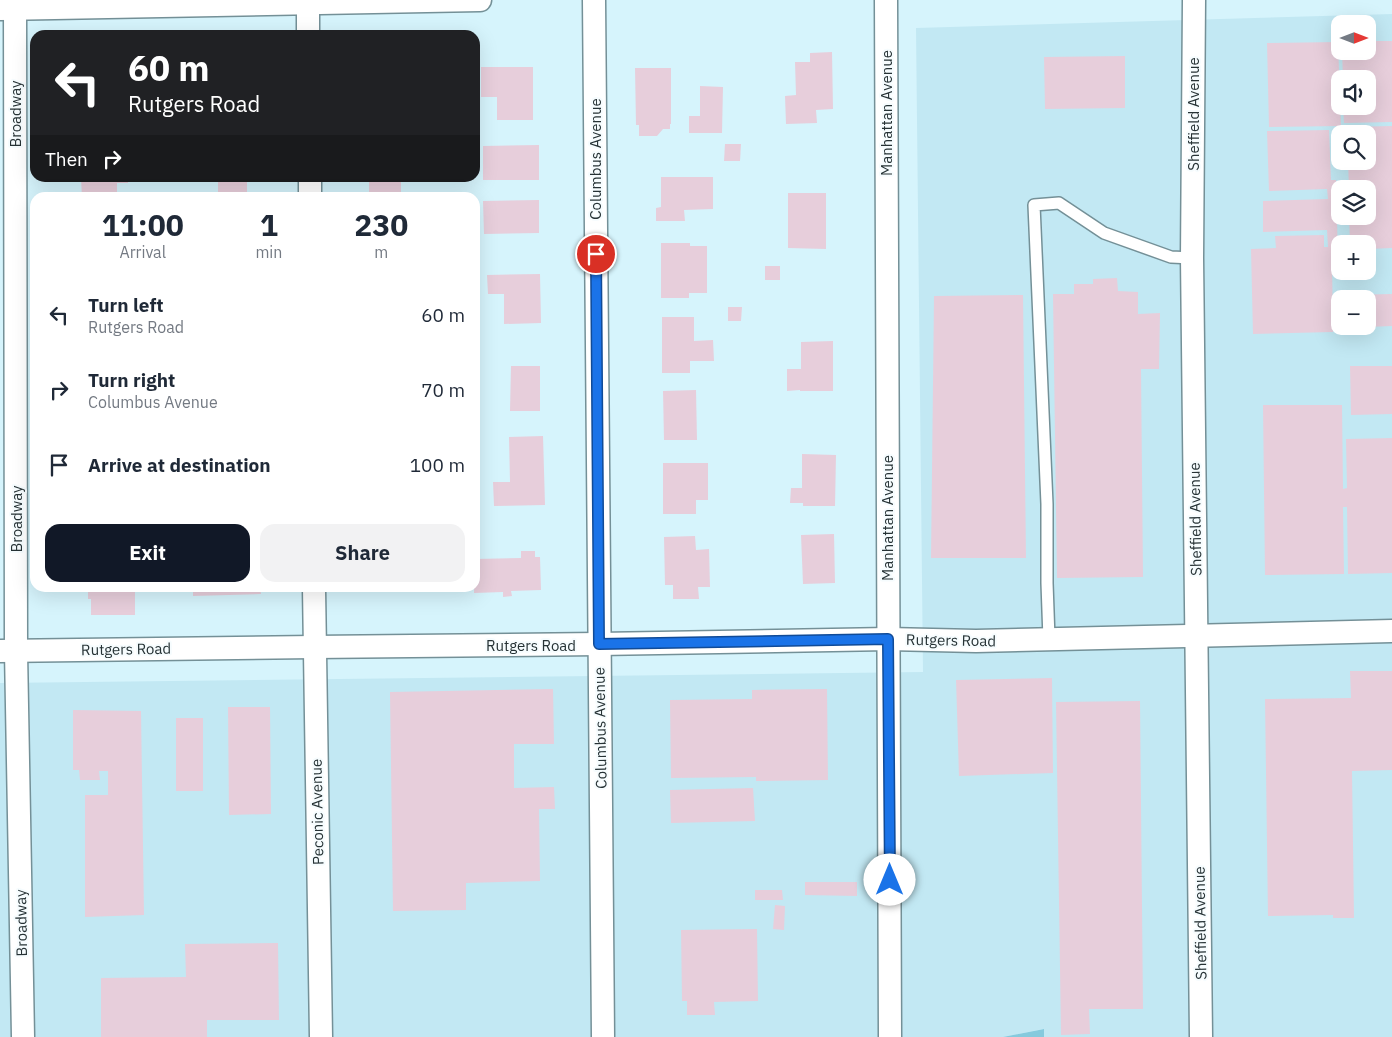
<!DOCTYPE html>
<html lang="en">
<head>
<meta charset="utf-8">
<style>
	body { margin:0; font-family:"IBM Plex Sans",sans-serif; background:#f2f2f3; color:#1f2937; height:100vh; display:flex; flex-direction:column; font-size:19px; white-space:nowrap }
	* { box-sizing:border-box; margin:0 }
	p { font-size:16px; color:#747a83 }
	.icon { flex:none; width:28px; height:28px; fill:none; stroke:currentColor; stroke-width:2; stroke-linecap:round; stroke-linejoin:round }
	.map { position:relative; flex:1; overflow:hidden }
	.panel { position:absolute; left:30px; top:192px; width:450px; height:400px; display:flex; flex-direction:column; background:#fff; border-radius:15px; box-shadow:0 5px 20px #0002 }
	.panel>* { flex:none }
	.guide { position:absolute; left:30px; top:30px; width:450px; height:152px; border-radius:15px; box-shadow:0 5px 20px #0002; background:#202124; color:#fff; overflow:hidden }
	.needle { width:32px; rotate:90deg }
	.controls { position:absolute; left:1331px; top:15px; display:grid; gap:10px }
	.controls a { display:grid; place-items:center; width:45px; height:45px; border-radius:10px; background:#fff; box-shadow:0 5px 20px #0002; font-size:25px }
	.pin { position:absolute; display:grid; place-items:center; width:42px; height:42px; color:#fff; margin:-21px; border:2px solid #fff; border-radius:50%; box-shadow:0 1px 5px #0007 }
	.me { position:absolute; width:55px; margin:-28px; rotate:0deg; stroke-linejoin:round; filter:drop-shadow(0 0 4px #0008) }
	.turn { display:flex; align-items:center; gap:18px; height:105px; padding:0 15px; font-size:22px }
	.turn .icon { width:65px; height:65px; stroke-width:2.5 }
	.turn b { display:block; font-size:35px; line-height:42px }
	.then { display:flex; align-items:center; height:48px; padding:0 15px; background:#0003; gap:10px; font-size:19px }
	.eta { display:flex; justify-content:space-evenly; align-items:center; height:85px; text-align:center }
	.eta b { font-size:30px; font-weight:700; line-height:35px }
	.button { display:flex; gap:10px; margin-top:auto; padding:10px 15px }
	.button a { flex:1; height:58px; border-radius:15px; background:#111827; color:#fff; font-size:20px; font-weight:700; line-height:58px; text-align:center }
	.button a+a { background:#f2f2f3; color:#1f2937 }
	ul { padding:0; list-style:none }
	li { display:flex; align-items:center; gap:15px; height:75px; padding:0 15px }
	li div { flex:1 }
	li b { display:block; font-size:19px }
	li em { font-style:normal }
	.map>svg:first-child { display:block }
</style>
</head>
<body>
<div class="map">
<svg width="1392" height="1037" viewBox="0 0 1392 1037">
	<rect width="100%" height="100%" fill="#d6f4fc"/>
	<path fill="#c2e8f3" fill-rule="evenodd" d="M1392,14V1037H1044L1043,1029L1003,1037H0V683L923,672L916,28ZM1340,24H1368V51H1340ZM1340,79H1368V106H1340ZM1340,134H1368V161H1340ZM1340,189H1368V216H1340ZM1340,244H1368V271H1340ZM1340,299H1368V326H1340Z"/>
	<path fill="#86cadd" d="M1044,1029V1037H1003Z"/>
	<g fill="#e7cedb">
		<path d="M1368,41H1392V122L1344,123L1343,106H1368V79H1343L1342,51H1368Z"/>
		<path d="M1338,42L1341,126L1269,127L1267,43Z"/>
		<path d="M832,52L833,109L816,110L817,123L786,124L785,96L796,95L795,62H810V53Z"/>
		<path d="M1125,56V108L1045,109L1044,57Z"/>
		<path d="M481,67H533V120H497V97H481Z"/>
		<path d="M635,68H671V124H670V129H663L657,136H639V125H636Z"/>
		<path d="M700,86L723,87L722,133H689V116H700Z"/>
		<path d="M1392,126V248L1368,249V244H1350L1349,216H1368V189H1349L1348,161H1368V134H1348V127Z"/>
		<path d="M1329,130L1331,180H1336L1338,260H1332L1333,332L1253,334L1251,249L1276,248L1275,236L1324,235V247H1328L1327,230L1263,232V201L1328,199L1327,189L1269,191L1267,131Z"/>
		<path d="M725,144H741L740,161H724Z"/>
		<path d="M539,145V180H483V146Z"/>
		<path d="M661,177H713V209L684,210L685,221H656V208L661,207Z"/>
		<path d="M81,178H128V183H117V198H82Z"/>
		<rect x="218" y="178" width="29" height="20"/>
		<path d="M369,178H401V197L369,198Z"/>
		<path d="M788,193H826V249L788,248Z"/>
		<path d="M539,200V233L484,234L483,201Z"/>
		<path d="M661,243H690V246H707V293H689V298H661Z"/>
		<rect x="765" y="266" width="15" height="14"/>
		<path d="M540,274L541,323L504,324V294H488L487,275Z"/>
		<path d="M1117,278L1118,291L1138,292V314L1160,313L1159,369H1141L1143,577L1057,578L1053,294H1074V284H1093V279Z"/>
		<path d="M1392,294V326L1368,327V299H1348V295Z"/>
		<path d="M1023,295L1026,558H931L934,296Z"/>
		<path d="M728,307H742L741,321H728Z"/>
		<path d="M662,317H694V341L713,340L714,361H690V373H662Z"/>
		<path d="M833,341V391H800V390L787,391V369H801V342Z"/>
		<path d="M511,366H540V411H510Z"/>
		<path d="M1350,366H1392V414L1351,415Z"/>
		<path d="M696,390L697,440H664L663,391Z"/>
		<path d="M1263,405H1342L1343,489L1347,488L1346,439L1392,438V573L1348,574L1347,507H1343L1344,574L1265,575Z"/>
		<path d="M543,436L545,505L494,506L493,482H510L509,437Z"/>
		<path d="M802,454L836,455L835,506H803V503H790L791,488H802Z"/>
		<path d="M663,463H708V500H696V514H663Z"/>
		<path d="M834,534L835,583L803,584L801,535Z"/>
		<path d="M695,536L696,550L709,549L710,587H698L699,599H673V585H665L664,537Z"/>
		<path d="M521,551H535V557H540L541,590L511,591L512,596L503,597V592L474,593L475,559L521,558Z"/>
		<path d="M88,588H135V615H91V599H88Z"/>
		<path d="M193,588H260L261,594L193,596Z"/>
		<rect x="374" y="588" width="43" height="4"/>
		<path d="M1350,671H1392V770L1352,771L1354,918H1333V915L1268,916L1265,699L1351,698Z"/>
		<path d="M1052,678L1053,773L959,776L956,680Z"/>
		<path d="M553,689L554,744H514V788L554,787L555,809H539L540,881L466,883V910L393,911L390,692Z"/>
		<path d="M827,689L828,780L756,781V777L671,778L670,700L752,699V690Z"/>
		<path d="M1140,701L1143,1009H1089L1090,1034L1061,1035L1056,702Z"/>
		<path d="M228,707H270L271,814L229,815Z"/>
		<path d="M73,710L141,711L144,915L85,917V795H108V771H99L100,780H80L79,770H73Z"/>
		<rect x="176" y="718" width="27" height="73"/>
		<path d="M753,788L755,821L671,823L670,790Z"/>
		<path d="M805,882H857V896L805,895Z"/>
		<path d="M755,890H782L783,900H755Z"/>
		<path d="M775,905L785,906L784,930L773,929Z"/>
		<path d="M757,929L758,1001L714,1002L715,1015H687V1001H682L681,930Z"/>
		<path d="M278,943L279,1020H207V1037H101V978L186,977L185,944Z"/>
	</g>
	<g fill="none" stroke-linecap="round" stroke-linejoin="round">
		<g stroke="#749097" stroke-width="14">
			<path id="service" d="M1049,639L1047,583V504L1034,205L1059,203L1104,233L1171,257L1192,258"/>
		</g>
		<g stroke="#749097" stroke-width="25">
			<g id="minor">
				<path d="M15,0L16,651L23,1037"/>
				<path d="M308,0V35"/>
				<path d="M594,0L603,1037"/>
				<path d="M886,0L890,1037"/>
				<path d="M1194,0L1192,258L1201,1037"/>
				<path d="M1,9L480,0"/>
				<path d="M310,178V198"/>
				<path d="M314,588L321,1037"/>
				<path d="M0,651L314,647L599,644L888,639L976,641L1392,631"/>
			</g>
		</g>
		<use href="#service" stroke="#fff" stroke-width="11"/>
		<use href="#minor" stroke="#fff" stroke-width="22"/>
	</g>
	<g fill="none" stroke-linecap="round" stroke-linejoin="round">
		<g stroke="#114b97" stroke-width="12">
			<path id="route" d="M596,254L599,644L888,639L890,880"/>
		</g>
		<use href="#route" stroke="#1a73e8" stroke-width="9"/>
	</g>
	<g text-anchor="middle" dominant-baseline="central" stroke-width="4" stroke-linejoin="round" paint-order="stroke">
		<g font-size="15" fill="#263235" stroke="#f6fcfe">
			<text transform="translate(886 113) rotate(-90)">Manhattan Avenue</text>
			<text transform="translate(15 114) rotate(-90)">Broadway</text>
			<text transform="translate(1193 114) rotate(-90)">Sheffield Avenue</text>
			<text transform="translate(595 159) rotate(-90)">Columbus Avenue</text>
			<text transform="translate(887 518) rotate(-90)">Manhattan Avenue</text>
			<text transform="translate(16 519) rotate(-90)">Broadway</text>
			<text transform="translate(1195 519) rotate(-91)">Sheffield Avenue</text>
			<text transform="translate(951 640) rotate(1)">Rutgers Road</text>
			<text x="531" y="645">Rutgers Road</text>
			<text transform="translate(126 649) rotate(-1)">Rutgers Road</text>
			<text transform="translate(600 728) rotate(-91)">Columbus Avenue</text>
			<text transform="translate(317 812) rotate(-91)">Peconic Avenue</text>
			<text transform="translate(21 923) rotate(-91)">Broadway</text>
			<text transform="translate(1200 923) rotate(-91)">Sheffield Avenue</text>
		</g>
	</g>
</svg>
<div class="controls">
<a><svg class="needle" viewBox="-14 -14 28 28"><path d="M0-13l5 13h-10z" fill="#e53935"/><path d="M0 13l5-13h-10z" fill="#747a83"/></svg></a>
<a><svg class="icon" aria-label="sound" viewBox="0 0 24 24"><path d="M4 9h4l5-4v14l-5-4H4zM17 9q2 3 0 6"/></svg></a>
<a><svg class="icon" aria-label="search" viewBox="0 0 24 24"><circle cx="10" cy="10" r="6"/><path d="M15 15l6 6"/></svg></a>
<a><svg class="icon" aria-label="layers" viewBox="0 0 24 24"><path d="M12 4l9 5-9 5-9-5zM3 14l9 5 9-5"/></svg></a>
<a>+</a>
<a>−</a>
</div>
<div class="pin" style="left:596px;top:254px;background:#d93025"><svg class="icon" aria-label="arrive" viewBox="0 0 24 24"><path d="M6 21V4h12l-3 4 3 4H6"/></svg></div>
<svg class="me" style="left:890px;top:880px" viewBox="-20 -20 40 40"><circle r="19" fill="#fff"/><path d="M0-13L10 11 0 6-10 11z" fill="#1a73e8"/></svg>
<div class="guide">
<div class="turn"><svg class="icon" aria-label="left" viewBox="0 0 24 24"><path d="M17 20v-9H6M10 6l-5 5 5 5"/></svg><div><b>60 m</b>Rutgers Road</div></div>
<div class="then">Then<svg class="icon" aria-label="right" viewBox="0 0 24 24"><path d="M7 20v-9h11M14 6l5 5-5 5"/></svg></div>
</div>
<section class="panel">
<div class="eta">
<div><b>11:00</b><p>Arrival</p></div>
<div><b>1</b><p>min</p></div>
<div><b>230</b><p>m</p></div>
</div>
<ul>
<li><svg class="icon" aria-label="left" viewBox="0 0 24 24"><path d="M17 20v-9H6M10 6l-5 5 5 5"/></svg><div><b>Turn left</b><p>Rutgers Road</p></div><em>60 m</em></li>
<li><svg class="icon" aria-label="right" viewBox="0 0 24 24"><path d="M7 20v-9h11M14 6l5 5-5 5"/></svg><div><b>Turn right</b><p>Columbus Avenue</p></div><em>70 m</em></li>
<li><svg class="icon" aria-label="arrive" viewBox="0 0 24 24"><path d="M6 21V4h12l-3 4 3 4H6"/></svg><div><b>Arrive at destination</b></div><em>100 m</em></li>
</ul>
<div class="button"><a>Exit</a><a>Share</a></div>
</section>
</div>
</body>
</html>
